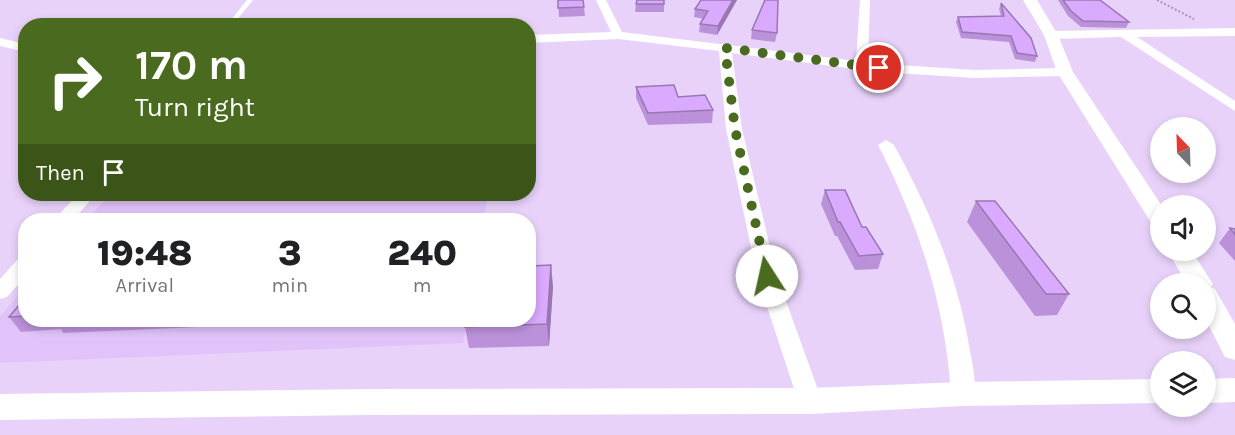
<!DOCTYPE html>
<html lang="en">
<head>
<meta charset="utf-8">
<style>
	body { margin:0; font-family:Karla,sans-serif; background:#f6f6f6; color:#202124; height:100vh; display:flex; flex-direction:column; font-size:22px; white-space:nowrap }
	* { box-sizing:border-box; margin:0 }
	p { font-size:20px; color:#757577 }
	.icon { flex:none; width:33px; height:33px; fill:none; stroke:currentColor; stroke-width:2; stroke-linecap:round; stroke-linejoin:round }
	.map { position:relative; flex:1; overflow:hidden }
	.sheet { position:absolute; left:18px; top:213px; width:518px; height:114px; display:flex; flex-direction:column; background:#fff; border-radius:24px; box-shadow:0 3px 9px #0003 }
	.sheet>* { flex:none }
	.banner { position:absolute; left:18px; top:18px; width:518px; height:183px; border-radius:24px; box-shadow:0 3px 9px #0003; background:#4a6a1f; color:#fff; overflow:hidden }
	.needle { width:39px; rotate:337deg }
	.buttons { position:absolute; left:1150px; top:117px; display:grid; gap:12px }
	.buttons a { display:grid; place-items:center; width:66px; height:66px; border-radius:50%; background:#fff; box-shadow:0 3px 9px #0003; font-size:30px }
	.pin { position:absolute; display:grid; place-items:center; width:51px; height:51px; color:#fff; margin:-26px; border:3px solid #fff; border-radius:50%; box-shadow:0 2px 6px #0007 }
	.me { position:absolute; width:66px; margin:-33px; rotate:350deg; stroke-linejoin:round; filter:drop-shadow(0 0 4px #0008) }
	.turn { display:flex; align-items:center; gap:21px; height:126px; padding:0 18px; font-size:27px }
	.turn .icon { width:78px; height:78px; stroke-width:2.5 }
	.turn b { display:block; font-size:42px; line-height:51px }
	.then { display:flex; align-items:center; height:57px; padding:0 18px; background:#0003; gap:12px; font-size:22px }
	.eta { display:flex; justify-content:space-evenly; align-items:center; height:102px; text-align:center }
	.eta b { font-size:36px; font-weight:800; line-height:42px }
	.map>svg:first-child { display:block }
</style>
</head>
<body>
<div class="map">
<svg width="1235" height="435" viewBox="0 0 1235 435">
	<rect width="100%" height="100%" fill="#e8d2fa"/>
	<g fill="#e1c3fa">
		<path d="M111,194H488L484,220H86Z"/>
		<path d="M25,288L26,320H467L463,343L0,363V316Z"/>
	</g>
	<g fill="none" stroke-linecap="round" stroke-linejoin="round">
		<path stroke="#a795b5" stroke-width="2" stroke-dasharray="2 2" stroke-linecap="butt" d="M1157,0L1194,19"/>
		<path fill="#fff" fill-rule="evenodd" d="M247,0H253L232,26H226Z"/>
		<g fill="#fff" fill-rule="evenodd">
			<path d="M596,0H606L622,32L856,61L860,0H870L868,63L975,70L1065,68L1072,72L1065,76L975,78L879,72L732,53L742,129L777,276L822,401L819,408L810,411L801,408L798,401L757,276L726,129L719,51L618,39L528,43V35L611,32Z"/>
			<path d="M1235,28V36L1137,37L1235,101V111L1121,37L1051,39L1045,35L1051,31Z"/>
			<path d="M0,38L26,44V52L0,46Z"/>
			<path d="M886,140L894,145C930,210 958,277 970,351C973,366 978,387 971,401L963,404L955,401L951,394C945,304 919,225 878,145Z"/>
			<path d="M78,194H96L73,220H54Z"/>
			<path d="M26,257V276L7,297L0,299V279L19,258Z"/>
		</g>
		<g fill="#fff" fill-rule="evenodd">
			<path d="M1023,0H1037L1058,35L1073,72L1162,206L1161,228L1153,226L1150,221L1057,72L1044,35Z"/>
			<path d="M1167,250H1191L1213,284L1211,287L1215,289L1235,324V360L1225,357L1206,320V284H1187Z"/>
			<path d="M1235,378V402L1206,403V379Z"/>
			<path d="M1161,379V403L963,406L810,414L368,415L0,420V394L368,389L810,388L963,382Z"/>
		</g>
	</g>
	<g fill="#bb92da">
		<path d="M558,0L584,7L585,16L559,17Z"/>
		<path d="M664,0V12H635L636,4Z"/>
		<path d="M737,0L717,35L699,32L700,24L704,19L694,17L695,9Z"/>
		<path d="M1058,0H1100L1129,22L1126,28L1081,27L1068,16Z"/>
		<path d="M1001,3L1037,56L1035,62L1015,59L1009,42L961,38L956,22L958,17L1001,16L999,9Z"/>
		<path d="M752,30L777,33L775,42L751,39Z"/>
		<path d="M636,87L678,97L713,110L712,123L648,125L636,98Z"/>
		<path d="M825,190L862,227L883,254L878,269L855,270L837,236H835L821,204Z"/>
		<path d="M223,194H415L226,200Z"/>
		<path d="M976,201L1069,294L1057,315L1035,316L967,222Z"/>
		<path d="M1230,228L1235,229V261L1219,243Z"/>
		<path d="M553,286L549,346L469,348L465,327Z"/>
		<path d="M26,297V320H295L293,323L63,333L61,329L21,332L9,317Z"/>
	</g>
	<g fill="#9877b2">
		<path d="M733,0H737L717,35L718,26Z"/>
		<path d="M551,265L553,286L549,346L547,324Z"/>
	</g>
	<g fill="#d9aafe" stroke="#9877b2" stroke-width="1.5">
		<path d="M558,0H583L584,7L558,8Z"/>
		<path d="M637,0H664V4H636Z"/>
		<path d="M701,0H733L718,26L700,24L708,11L695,9Z"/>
		<path d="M765,0H778L777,33L752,30Z"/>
		<path d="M1063,0H1100L1129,22L1083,21L1071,11Z"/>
		<path d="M1001,3L1031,38L1037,56L1017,53L1011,36L962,32L958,17L1004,16Z"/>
		<path d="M674,85L678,97L705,95L713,110L648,113L636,87Z"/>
		<path d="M825,190H845L862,227H866L883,254L859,256L840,222H838Z"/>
		<path d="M976,201H995L1069,294H1046Z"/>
		<path d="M1230,228L1235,229V235Z"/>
		<path d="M551,265L547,324L465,327L466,320H528V279L530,266Z"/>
		<path d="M26,297V316L9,317Z"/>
	</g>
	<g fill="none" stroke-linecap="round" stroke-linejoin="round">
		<path stroke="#4a6a1f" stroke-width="10" stroke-dasharray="0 18" d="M767,276L735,129L725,48L879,68"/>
	</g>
</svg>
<div class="buttons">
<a><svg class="needle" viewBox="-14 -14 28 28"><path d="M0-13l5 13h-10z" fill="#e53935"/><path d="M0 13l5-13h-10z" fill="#757577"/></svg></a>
<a><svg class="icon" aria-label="sound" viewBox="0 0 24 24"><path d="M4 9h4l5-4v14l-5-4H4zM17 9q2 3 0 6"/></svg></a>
<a><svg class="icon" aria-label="search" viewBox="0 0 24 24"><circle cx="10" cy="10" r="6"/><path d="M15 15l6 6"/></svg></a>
<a><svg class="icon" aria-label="layers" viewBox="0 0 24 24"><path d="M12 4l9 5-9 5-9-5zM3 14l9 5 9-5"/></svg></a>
</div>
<div class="pin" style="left:879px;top:68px;background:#d93025"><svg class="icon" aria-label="arrive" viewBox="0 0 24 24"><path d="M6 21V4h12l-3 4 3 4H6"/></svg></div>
<svg class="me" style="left:767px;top:276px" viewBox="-20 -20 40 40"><circle r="19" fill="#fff"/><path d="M0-13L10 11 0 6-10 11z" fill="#4a6a1f"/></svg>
<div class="banner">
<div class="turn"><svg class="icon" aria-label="right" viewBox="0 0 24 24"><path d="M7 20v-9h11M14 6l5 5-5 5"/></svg><div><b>170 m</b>Turn right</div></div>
<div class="then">Then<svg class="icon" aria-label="arrive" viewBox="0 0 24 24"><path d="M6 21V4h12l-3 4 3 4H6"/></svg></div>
</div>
<section class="sheet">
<div class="eta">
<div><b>19:48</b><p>Arrival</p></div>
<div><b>3</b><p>min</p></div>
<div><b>240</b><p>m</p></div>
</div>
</section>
</div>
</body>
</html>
